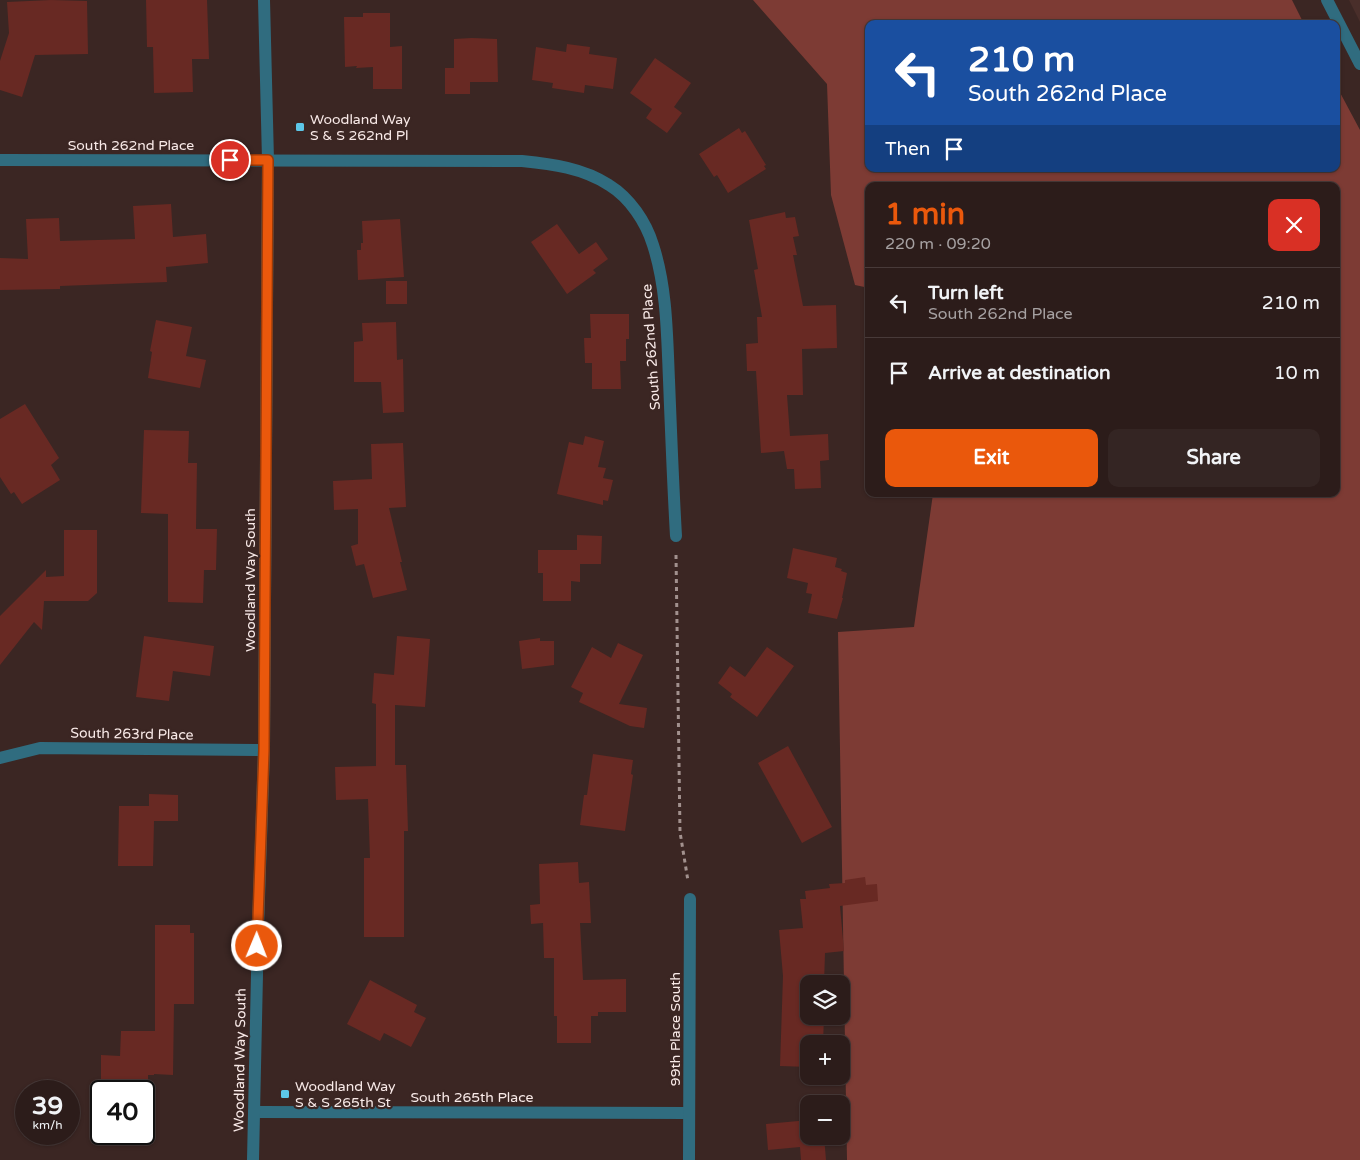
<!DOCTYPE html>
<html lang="en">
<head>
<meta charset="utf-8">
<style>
	body { margin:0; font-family:"Varela Round",sans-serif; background:#342523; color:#f1f3f6; height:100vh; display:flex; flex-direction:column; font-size:19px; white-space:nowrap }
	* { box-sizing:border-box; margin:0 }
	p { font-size:16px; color:#a6a1a2 }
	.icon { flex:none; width:28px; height:28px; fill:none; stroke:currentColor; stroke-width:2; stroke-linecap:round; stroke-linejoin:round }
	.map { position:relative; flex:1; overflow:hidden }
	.drawer { position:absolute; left:865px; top:182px; width:475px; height:315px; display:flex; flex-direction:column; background:#2c1c1a; border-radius:10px; box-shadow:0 1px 4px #0004,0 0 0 1px #483a39 }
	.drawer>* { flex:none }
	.guide { position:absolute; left:865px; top:20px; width:475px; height:152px; border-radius:10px; box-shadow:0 1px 4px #0004,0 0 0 1px #483a39; background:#1a4fa0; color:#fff; overflow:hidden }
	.tools { position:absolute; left:800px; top:975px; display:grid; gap:10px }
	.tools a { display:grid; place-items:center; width:50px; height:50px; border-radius:10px; background:#2c1c1a; box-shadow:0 1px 4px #0004,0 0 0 1px #483a39; font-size:25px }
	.speed { position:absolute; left:15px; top:1080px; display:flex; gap:10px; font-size:25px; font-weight:700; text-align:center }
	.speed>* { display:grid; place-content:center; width:65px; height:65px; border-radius:50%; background:#2c1c1a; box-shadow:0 1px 4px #0004,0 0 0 1px #483a39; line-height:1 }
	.speed small { font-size:12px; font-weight:400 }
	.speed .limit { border:2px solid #111; border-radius:8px; background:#fff; color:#111 }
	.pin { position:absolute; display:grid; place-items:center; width:42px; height:42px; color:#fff; margin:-21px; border:2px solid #fff; border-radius:50%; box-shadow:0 1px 5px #0007 }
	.me { position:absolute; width:55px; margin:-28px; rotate:1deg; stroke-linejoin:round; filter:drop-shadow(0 0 4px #0008) }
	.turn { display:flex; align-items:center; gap:18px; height:105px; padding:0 20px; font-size:22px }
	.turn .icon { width:65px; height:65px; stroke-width:2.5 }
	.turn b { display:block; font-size:35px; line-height:42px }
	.then { display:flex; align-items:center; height:48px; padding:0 20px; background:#0003; gap:10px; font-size:19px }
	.round { display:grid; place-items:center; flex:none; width:52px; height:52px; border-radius:10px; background:#342523 }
	.head { display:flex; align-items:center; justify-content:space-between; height:85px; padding:0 20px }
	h1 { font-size:30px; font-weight:800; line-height:38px; color:#ea580c }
	.action { display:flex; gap:10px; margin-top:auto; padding:10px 20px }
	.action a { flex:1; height:58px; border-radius:10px; background:#ea580c; color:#fff; font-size:20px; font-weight:800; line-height:58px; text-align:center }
	.action a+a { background:#342523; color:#f1f3f6 }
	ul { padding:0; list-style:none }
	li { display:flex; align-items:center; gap:15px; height:70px; padding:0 20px; border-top:1px solid #483a39 }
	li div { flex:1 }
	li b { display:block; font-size:19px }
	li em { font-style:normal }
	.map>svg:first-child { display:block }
</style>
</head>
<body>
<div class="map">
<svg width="1360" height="1160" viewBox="0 0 1360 1160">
	<rect width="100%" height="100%" fill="#3b2623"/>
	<path fill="#492e2a" d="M1349,0H1360V22Z"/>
	<path fill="#7d3b34" d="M753,0H1292L1304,24H869V169H1336V85L1360,130V1160H847L838,632L914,627L933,494H1336V186H869V288L855,285L831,195L827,84Z"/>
	<g fill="#682923">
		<path d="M51,0L87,1L88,54L35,55L22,97L0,90V61L9,33L7,2Z"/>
		<path d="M146,0H207L209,59H192L193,92L154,93L153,47H147Z"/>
		<path d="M363,13H390V47L402,46V89H373V67L356,68L357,66L345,67L344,17H363Z"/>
		<path d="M472,38L497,39L498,82H470V94H445V68H454V39Z"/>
		<path d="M567,44L590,47L589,54L617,58L613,89L585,85L584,93L552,88L553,83L532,80L536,47L566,52Z"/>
		<path d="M655,58L691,83L674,107L682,113L667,133L646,118L652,109L630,93Z"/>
		<path d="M739,128L742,133L745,131L766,165L764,166L766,169L728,193L717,175L714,177L699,154Z"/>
		<path d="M171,204L173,237L206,234L208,263L166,267L167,282L60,286V289L0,290V258L28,259L26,219L59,218L60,241L135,239L133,206Z"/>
		<path d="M785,212L786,218L795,217L799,236L793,237L797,255H793L803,306L836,305L837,348L802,349L803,395H787L790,436L828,434L829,460L820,461L821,488L795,489L794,469H787L784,451L761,453L756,371H747L746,344L758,343L757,317H762L754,270L758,269L749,220Z"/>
		<path d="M400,219L404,277L358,280L357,250H361V243H363L362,221Z"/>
		<path d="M557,224L579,254L596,242L608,259L593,270L596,273L567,294L531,242Z"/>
		<rect x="386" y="281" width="21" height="23"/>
		<path d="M590,314H629V339H626V361H620L621,389H592V363H585L584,338H591Z"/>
		<path d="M156,320L192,327L186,356L206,360L200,388L148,378L152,352L150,351Z"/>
		<path d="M396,322L397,360L403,359L404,412L383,413L381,382H354V342L363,341L362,323Z"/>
		<path d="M25,404L59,458L51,465L60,480L22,504L14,492L11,494L0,477V419Z"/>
		<path d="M144,430L189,431L188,463H197L196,529H217L216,570H204L203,603L168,602V514L141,513Z"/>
		<path d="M585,436L604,441L598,467L606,468L603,478L613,480L608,501L603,500V505L557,494L569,442L583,445Z"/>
		<path d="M403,443L406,507L389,508L402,562H400L407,590L373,598L364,564L356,566L351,546L358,544V509L334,510L333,481L372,479L371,444Z"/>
		<path d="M64,530H97V593L88,601H44L42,630L34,622L0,665V616L46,570V577L64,576Z"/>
		<path d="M577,535L602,536L601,564H580V582L571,581V601H543V573H538V550H577Z"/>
		<path d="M793,548L837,558L835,567L842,569L841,571L847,573L842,598H843L837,619L808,613L812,594L806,593L808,583L787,578Z"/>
		<path d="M144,636L214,646L210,676L173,671L169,701L136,697Z"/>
		<path d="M397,636L430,639L425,707L395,705V765H406L408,831H404V937H364V858H370L368,799L336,800L335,767L376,766V704L372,703L374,673L394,675Z"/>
		<path d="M540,638V641H554V665L522,669L519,641Z"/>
		<path d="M618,643L643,655L619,704L647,708L644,728L630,726L579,702L583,693L571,687L592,647L611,658Z"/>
		<path d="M767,647L794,666L757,717L730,697L732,694L718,683L730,666L745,677Z"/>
		<path d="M788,746L832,827L802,843L758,763Z"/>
		<path d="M593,754L633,760L631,774L633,775L625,831L580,825L584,795H587Z"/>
		<path d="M149,794L178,795V821H154L153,866H118L119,806H149Z"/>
		<path d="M578,862L579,883L589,882L591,923H580L583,980L626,979V1012H598V1016H591V1043H557V1016H554V958H544L543,923L531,924L530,905L540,904L539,864Z"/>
		<path d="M865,877L866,885L877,884L878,901L840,906L844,951L825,953L824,984H809V1016H824L823,1044H809V1067L780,1066L783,976L779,930L803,928L800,899H806L805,891L830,888L829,884L845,883V880Z"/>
		<path d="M155,925H190V933H194V1004H174L173,1075L154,1074V1068V1075H148V1091H101V1055L120,1056L121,1031H155Z"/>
		<path d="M370,980L417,1005L414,1012L426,1018L411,1047L384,1033L380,1041L347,1024Z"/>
		<path d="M809,1120V1136H824L826,1160H801L800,1147L768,1150L766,1124Z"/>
	</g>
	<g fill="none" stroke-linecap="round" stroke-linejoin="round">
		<path stroke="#a2918e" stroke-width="3" stroke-dasharray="4 4" stroke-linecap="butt" d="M676,555L680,832L688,881"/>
		<g stroke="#306c7f" stroke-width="12">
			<path d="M1327,0L1360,64"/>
			<path d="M0,160L522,161C552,164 583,168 609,185C630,198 646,222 653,245C667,288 667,335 669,380C671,432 673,484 676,536"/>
			<path d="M0,758L40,748L264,750"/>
			<path d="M254,1112L689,1113"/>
			<path d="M253,1160L258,928L264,750L268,160L264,0"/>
			<path d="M689,1160L690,899"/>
		</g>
	</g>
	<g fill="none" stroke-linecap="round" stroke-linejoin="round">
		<g stroke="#983908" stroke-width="12">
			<path id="route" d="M230,160H268L264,750L257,946"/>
		</g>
		<use href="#route" stroke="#ea580c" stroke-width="9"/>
	</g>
	<g fill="#5dc7e8" stroke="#3b2623" stroke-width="2">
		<rect x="295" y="122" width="10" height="10" rx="2.5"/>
		<rect x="280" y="1089" width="10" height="10" rx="2.5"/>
	</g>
	<g text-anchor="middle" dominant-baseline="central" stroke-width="4.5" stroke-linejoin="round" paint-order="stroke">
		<g font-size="14" fill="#f9eae8" stroke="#3b2623" text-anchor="start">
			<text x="310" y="119">Woodland Way<tspan x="310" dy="16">S &amp; S 262nd Pl</tspan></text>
			<text x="295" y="1086">Woodland Way<tspan x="295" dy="16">S &amp; S 265th St</tspan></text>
		</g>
		<g font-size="14" fill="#f9eae8" stroke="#3b2623">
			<text x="131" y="145">South 262nd Place</text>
			<text transform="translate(651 347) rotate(-94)">South 262nd Place</text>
			<text transform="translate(250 580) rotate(-90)">Woodland Way South</text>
			<text transform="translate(132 734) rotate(1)">South 263rd Place</text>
			<text transform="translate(675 1029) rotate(-90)">99th Place South</text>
			<text transform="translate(240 1060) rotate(-89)">Woodland Way South</text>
			<text x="472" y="1097">South 265th Place</text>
		</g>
	</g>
</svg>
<div class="tools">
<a><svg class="icon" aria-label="layers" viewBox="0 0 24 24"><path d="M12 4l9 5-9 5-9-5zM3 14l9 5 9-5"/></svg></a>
<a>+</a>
<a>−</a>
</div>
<div class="speed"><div>39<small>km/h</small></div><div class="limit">40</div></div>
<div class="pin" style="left:230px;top:160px;background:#d93025"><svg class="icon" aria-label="arrive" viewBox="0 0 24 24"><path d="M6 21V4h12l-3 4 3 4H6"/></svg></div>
<svg class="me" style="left:257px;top:946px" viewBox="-20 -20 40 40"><circle r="17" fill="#ea580c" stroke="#fff" stroke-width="3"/><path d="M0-11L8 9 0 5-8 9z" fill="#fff"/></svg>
<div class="guide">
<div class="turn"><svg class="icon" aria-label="left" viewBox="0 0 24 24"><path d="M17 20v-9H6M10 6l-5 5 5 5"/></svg><div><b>210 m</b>South 262nd Place</div></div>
<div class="then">Then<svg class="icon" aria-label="arrive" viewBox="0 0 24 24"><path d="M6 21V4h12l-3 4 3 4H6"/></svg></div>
</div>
<section class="drawer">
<div class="head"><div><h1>1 min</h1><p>220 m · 09:20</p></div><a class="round" style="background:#d93025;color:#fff"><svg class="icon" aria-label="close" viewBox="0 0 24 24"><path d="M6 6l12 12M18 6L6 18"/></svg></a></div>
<ul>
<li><svg class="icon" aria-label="left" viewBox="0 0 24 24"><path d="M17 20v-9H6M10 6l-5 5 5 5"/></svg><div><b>Turn left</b><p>South 262nd Place</p></div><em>210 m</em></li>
<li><svg class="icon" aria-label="arrive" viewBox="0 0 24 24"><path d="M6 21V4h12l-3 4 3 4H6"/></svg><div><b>Arrive at destination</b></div><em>10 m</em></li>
</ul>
<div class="action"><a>Exit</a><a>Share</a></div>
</section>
</div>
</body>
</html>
